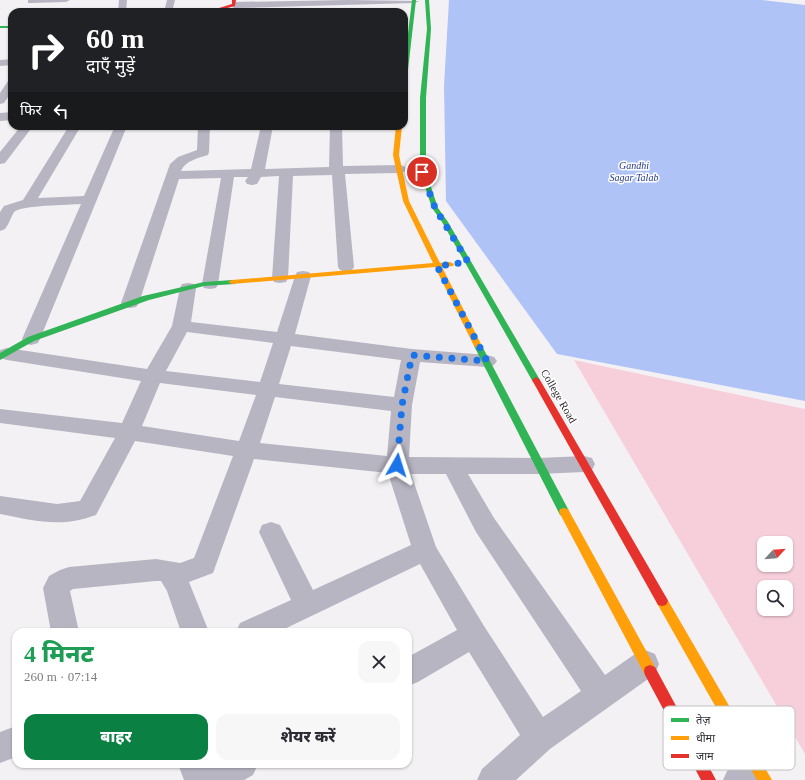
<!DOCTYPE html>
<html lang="hi">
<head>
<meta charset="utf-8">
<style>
	body { margin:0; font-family:"Times New Roman","Noto Sans Devanagari",serif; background:#f7f7f7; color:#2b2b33; height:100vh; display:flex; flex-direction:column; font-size:15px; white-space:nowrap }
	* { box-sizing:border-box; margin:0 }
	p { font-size:13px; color:#7c7c81 }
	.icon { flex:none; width:22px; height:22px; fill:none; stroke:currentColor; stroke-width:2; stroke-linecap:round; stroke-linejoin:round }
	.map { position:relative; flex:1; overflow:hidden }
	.sheet { position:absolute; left:12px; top:628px; width:400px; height:140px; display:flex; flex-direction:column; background:#fff; border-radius:12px; box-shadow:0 1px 3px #0004 }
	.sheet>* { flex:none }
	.guide { position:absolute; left:8px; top:8px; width:400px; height:122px; border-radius:12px; box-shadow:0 1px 3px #0004; background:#202124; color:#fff; overflow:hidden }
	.needle { width:26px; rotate:64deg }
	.controls { position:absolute; left:757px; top:536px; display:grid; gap:8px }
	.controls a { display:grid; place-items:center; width:36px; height:36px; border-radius:8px; background:#fff; box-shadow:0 1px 3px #0004; font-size:20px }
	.pin { position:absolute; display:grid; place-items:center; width:34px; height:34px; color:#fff; margin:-17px; border:2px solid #fff; border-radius:50%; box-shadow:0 1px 4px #0007 }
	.me { position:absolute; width:44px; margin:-22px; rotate:6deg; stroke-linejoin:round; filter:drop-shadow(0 0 3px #0008) }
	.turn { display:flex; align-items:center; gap:14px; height:84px; padding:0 12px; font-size:18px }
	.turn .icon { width:52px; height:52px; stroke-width:2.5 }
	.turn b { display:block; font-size:28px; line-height:34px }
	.then { display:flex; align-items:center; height:38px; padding:0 12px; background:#0003; gap:8px; font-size:15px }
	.round { display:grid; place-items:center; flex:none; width:42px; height:42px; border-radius:12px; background:#f7f7f7 }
	.overview { display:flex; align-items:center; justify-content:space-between; height:68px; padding:0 12px }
	h1 { font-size:24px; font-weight:800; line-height:30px; color:#1e9e55 }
	.action { display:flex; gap:8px; margin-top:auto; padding:8px 12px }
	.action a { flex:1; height:46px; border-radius:12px; background:#0b8043; color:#fff; font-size:16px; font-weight:800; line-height:46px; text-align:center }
	.action a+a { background:#f7f7f7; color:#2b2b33 }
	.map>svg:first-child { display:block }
</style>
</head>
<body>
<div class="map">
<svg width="805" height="780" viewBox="0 0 805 780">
	<rect width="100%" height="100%" fill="#f4f1f5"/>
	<path fill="#f7cfdb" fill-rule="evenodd" d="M574,360L805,409V754ZM764,543H786V565H764ZM764,587H786V609H764Z"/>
	<path fill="#b0c3f7" d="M449,0H762L805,5V401L557,354L446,201L444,86Z"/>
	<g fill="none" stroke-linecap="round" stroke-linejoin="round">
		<g fill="#b8b5c3" fill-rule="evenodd">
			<path d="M28,0H70L66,2L31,3H28Z"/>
			<path d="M119,0H127L126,12H118Z"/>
			<path d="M167,0H175L172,12H164Z"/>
			<path d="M347,0L419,1L415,3L234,8L230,5L234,2Z"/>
			<path d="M12,59V65L0,66V60Z"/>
			<path d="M12,80V91L4,103L0,104V93L8,81Z"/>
			<path d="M12,112V120L0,121V113Z"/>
			<path d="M21,126H33L5,163L0,164V152Z"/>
			<path d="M69,126H81L38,198L84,196L115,126H127L40,339L38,343L31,345L24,343L22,339L81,204C69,205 21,205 14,212C11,217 9,224 5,229L0,231V212L4,206L23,200Z"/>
			<path d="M198,126H210L209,152L208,155C198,158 185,161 181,171L251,169L261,126H273L265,169L329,167L330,126H342L343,166L399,165L404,166L406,169L404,172L399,173L345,174L354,267L352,270L346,272L340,270L338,267L332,175L293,176L288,278L286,282L280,283L274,282L272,278L279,176L261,177L257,184L252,185L247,184L245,181L248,177H234L218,284L216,288L210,289L204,288L202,284L221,178L179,179L139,303L136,307L130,308L124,307L121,303L170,164L178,157L197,150Z"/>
			<path d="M303,271L309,272L311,276L295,334L412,349L487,355L494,357L497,361L494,365L487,367L420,362L412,405L409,457L539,458L584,456L592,458L595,464L592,470L584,472L539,474H468L494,518L605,675L635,654L645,650L655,654L659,664L655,674L550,749L516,780H477L482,769L520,735L469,652L418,682L408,686V657L457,630L420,564L278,632H236L240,623L291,600L259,532L262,525L271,522L280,525L313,590L411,545L388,473L254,459L213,573L189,582L209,632H181L167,591L161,581H156L73,589L70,591L79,632H51L43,588L49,576L60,570L69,567L156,559L180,563L194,558L233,456L135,441L96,515C60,528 36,521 0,514V496L57,504L80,501L115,438L0,423V409L122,423L141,381L7,360L0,358V350L7,348L147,369L172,326L180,288L182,284L188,283L194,284L196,288L191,322L277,332L295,276L297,272ZM187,332L273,343L260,382L166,371ZM291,346L401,360L394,397L279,384ZM160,383L256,395L239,441L142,426ZM275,397L391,411L387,456L260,443ZM411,474H446L476,532L581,691L543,717L484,626L436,547Z"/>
			<path d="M16,726V757L0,763V732Z"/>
			<path d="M753,744L764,749L769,760L758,780H723C730,764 737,751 753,744Z"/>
			<path d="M178,764H258L253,775L244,780H184Z"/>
		</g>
		<g fill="#30b455" fill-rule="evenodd">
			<path d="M412,0H416L406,87L404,88V67Z"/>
			<path d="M425,0H429L431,29L426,98V172L438,208L448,222L540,380L539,382H533L442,222L432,208L420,172V98L427,29Z"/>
			<rect x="0" y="26" width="12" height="2"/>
			<path d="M232,280L236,282L235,284L204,286L149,300L34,341L0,360V353L28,337L143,296L204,282Z"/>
			<path d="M478,343L482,346L568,509L569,512L568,515L564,516L560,515L474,346Z"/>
		</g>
		<g fill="#ff9f0a" fill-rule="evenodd">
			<path d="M396,126H402L399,155L409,201L440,263L450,262L454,264L453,266L442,267L482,346L481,348L478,349L474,346L435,267L232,284L228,282L232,280L433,263L403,201L393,155Z"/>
			<path d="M564,508L568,509L655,667L656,671L655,675L650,677L645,675L559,512L560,509Z"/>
			<path d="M662,596L666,597L772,780H757L658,605L656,601L658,597Z"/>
		</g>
		<g fill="#e5322d" fill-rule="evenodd">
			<path d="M232,0H236L235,6L212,12H206L232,4Z"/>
			<path d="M536,377L540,380L666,597L668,601L666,605L662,606L658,605L532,380Z"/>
			<path d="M650,665L655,667L716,780H701L645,675L644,671L645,667Z"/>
		</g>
	</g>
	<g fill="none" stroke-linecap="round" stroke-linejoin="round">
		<path stroke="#1a73e8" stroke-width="7" stroke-dasharray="0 12.6" d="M397,465L402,405L412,355L487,361L437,266L468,262L435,208L422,172"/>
	</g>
	<g text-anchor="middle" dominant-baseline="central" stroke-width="3" stroke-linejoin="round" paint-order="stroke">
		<g font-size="10" font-style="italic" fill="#213789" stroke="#fff">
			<text x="634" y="165">Gandhi<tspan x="634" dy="12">Sagar Talab</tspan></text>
		</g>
		<g font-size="11" fill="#2f2d30" stroke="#fff">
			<text transform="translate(559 396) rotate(60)">College Road</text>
		</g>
	</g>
	<rect x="663" y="706" width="132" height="64" rx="6" fill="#fff" stroke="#c1c0c1" stroke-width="1"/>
	<rect x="671" y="718" width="18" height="4" fill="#30b455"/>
	<rect x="671" y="736" width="18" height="4" fill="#ff9f0a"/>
	<rect x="671" y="754" width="18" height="4" fill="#e5322d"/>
	<g font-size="11" fill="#2f2d30">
		<text x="696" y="724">तेज़</text>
		<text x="696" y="742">धीमा</text>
		<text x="696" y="760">जाम</text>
	</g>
</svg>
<div class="controls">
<a><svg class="needle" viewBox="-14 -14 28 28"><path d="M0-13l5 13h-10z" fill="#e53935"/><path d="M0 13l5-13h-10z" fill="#7c7c81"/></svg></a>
<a><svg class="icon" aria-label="search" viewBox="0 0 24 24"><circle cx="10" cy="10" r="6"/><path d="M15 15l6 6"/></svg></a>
</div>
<div class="pin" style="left:422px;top:172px;background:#d93025"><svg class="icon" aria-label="arrive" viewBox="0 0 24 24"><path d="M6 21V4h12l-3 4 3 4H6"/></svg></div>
<svg class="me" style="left:397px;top:465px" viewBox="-20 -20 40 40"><path d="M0-17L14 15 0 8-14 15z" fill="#1a73e8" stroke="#fff" stroke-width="4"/></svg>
<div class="guide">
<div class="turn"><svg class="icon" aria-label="right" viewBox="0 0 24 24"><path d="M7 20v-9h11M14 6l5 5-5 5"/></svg><div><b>60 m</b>दाएँ मुड़ें</div></div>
<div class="then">फिर<svg class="icon" aria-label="left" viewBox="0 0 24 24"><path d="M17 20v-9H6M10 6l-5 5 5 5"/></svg></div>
</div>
<section class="sheet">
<div class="overview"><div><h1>4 मिनट</h1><p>260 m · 07:14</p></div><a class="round"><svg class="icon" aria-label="close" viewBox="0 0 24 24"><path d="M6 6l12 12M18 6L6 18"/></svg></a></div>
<div class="action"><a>बाहर</a><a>शेयर करें</a></div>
</section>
</div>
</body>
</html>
